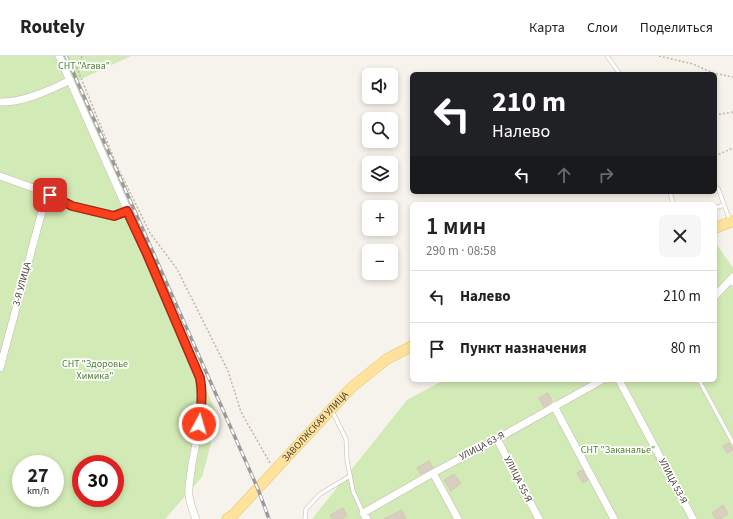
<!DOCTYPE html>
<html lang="ru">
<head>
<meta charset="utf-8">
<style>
	body { margin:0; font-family:"Source Sans 3",sans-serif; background:#f6f6f6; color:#222; height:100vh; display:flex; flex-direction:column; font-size:15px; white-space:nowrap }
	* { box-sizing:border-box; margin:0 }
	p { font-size:13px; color:#767676 }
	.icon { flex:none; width:22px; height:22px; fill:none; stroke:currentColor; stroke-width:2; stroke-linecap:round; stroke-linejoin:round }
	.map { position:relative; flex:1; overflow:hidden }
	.side { position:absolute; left:410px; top:146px; width:307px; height:180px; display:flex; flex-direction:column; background:#fff; border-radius:6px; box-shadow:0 2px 6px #0003 }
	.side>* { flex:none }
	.hud { position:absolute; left:410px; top:16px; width:307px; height:122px; border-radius:6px; box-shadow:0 2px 6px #0003; background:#202124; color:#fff; overflow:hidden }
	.controls { position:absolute; left:362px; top:12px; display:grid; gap:8px }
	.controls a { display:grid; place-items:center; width:36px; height:36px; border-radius:6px; background:#fff; box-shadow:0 2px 6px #0003; font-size:20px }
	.speed { position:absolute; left:12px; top:399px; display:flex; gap:8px; font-size:20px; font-weight:700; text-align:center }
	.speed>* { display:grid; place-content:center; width:52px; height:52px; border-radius:50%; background:#fff; box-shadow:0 2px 6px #0003; line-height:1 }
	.speed small { font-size:10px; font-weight:400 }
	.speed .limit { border:6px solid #d22; background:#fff; color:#111 }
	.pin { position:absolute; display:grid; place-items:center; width:34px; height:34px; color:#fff; margin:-17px; border-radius:8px; box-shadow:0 2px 6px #0006 }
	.me { position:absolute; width:44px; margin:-22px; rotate:6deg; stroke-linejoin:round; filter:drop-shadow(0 0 3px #0008) }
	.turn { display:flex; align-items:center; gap:14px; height:84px; padding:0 16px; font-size:18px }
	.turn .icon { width:52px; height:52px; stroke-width:2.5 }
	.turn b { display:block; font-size:28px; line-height:34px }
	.lanes { display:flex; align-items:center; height:38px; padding:0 16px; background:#0003; justify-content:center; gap:20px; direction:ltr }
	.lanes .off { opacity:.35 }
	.round { display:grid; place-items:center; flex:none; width:42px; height:42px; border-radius:6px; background:#f6f6f6 }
	.headline { display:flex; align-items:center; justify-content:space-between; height:68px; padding:0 16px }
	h1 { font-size:24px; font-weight:600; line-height:30px }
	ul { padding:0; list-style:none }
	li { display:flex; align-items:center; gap:12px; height:52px; padding:0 16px; border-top:1px solid #e0e0e0 }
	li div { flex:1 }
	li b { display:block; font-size:15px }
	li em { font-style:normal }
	header { display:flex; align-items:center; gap:24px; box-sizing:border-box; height:56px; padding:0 20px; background:#fff; border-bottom:1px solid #e0e0e0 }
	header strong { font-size:19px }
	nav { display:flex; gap:22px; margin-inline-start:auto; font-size:14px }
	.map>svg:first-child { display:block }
</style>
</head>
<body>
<header>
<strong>Routely</strong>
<nav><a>Карта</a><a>Слои</a><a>Поделиться</a></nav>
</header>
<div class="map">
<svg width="733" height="463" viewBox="0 0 733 463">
	<rect width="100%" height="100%" fill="#f6f3ec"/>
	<g fill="#d2eab5" fill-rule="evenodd">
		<path d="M0,0H131L77,25L218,361L202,421L165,463H0ZM21,408H55V442H21ZM81,408H115V442H81Z"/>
		<path d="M715,186L733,212V463H312L407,344L444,324H715Z"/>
	</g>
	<g fill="#d8cfc1" stroke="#d3c7b4">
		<path d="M548,337L552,345L544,351L539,342Z"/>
		<path d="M729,387L733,394L727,397L723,390Z"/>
		<path d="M429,405L433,412L421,418L417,412Z"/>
		<path d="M582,414L588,424L583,427L577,417Z"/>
		<path d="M454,418L461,427L451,435L444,424Z"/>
		<path d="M723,449L728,458L720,463H716L712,457Z"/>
		<path d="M343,452L347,460L342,463H332L330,459Z"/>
		<path d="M402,454L406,463H384Z"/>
	</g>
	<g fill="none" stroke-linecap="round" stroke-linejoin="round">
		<g stroke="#c2bbae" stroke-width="4.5">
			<g id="lane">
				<path d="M607,0L620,18"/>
				<path d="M718,132L730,165"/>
				<path d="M670,136L673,148"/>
				<path d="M715,152L724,149"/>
				<path d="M732,228L733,227"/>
				<path d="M699,324L733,387"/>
				<path d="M332,355L346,383L347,404L353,435L363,457"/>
				<path d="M305,463L306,453L320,438L350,420"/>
			</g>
		</g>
		<g stroke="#c2bbae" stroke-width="8">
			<g id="street">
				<path d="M59,0L147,198L200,322C206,350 197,380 192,408C191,419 188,429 189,439C190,448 193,455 196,463"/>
				<path d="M0,46C21,47 52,34 70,24"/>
				<path d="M0,120L39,134L72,150L114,160L127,155"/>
				<path d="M715,240L733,221"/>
				<path d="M0,312L45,144"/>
				<path d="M619,324L693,463"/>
				<path d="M554,350L614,463"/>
				<path d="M497,383L539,463"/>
				<path d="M433,417L458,463"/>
				<path d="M367,463L363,457L433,417L497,383L602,324"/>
			</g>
		</g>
		<g stroke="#e6c16a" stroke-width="11">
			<g id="primary">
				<path d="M715,172L733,165"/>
				<path id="s1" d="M227,463L234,458L352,331L387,303L412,290"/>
			</g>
		</g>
		<g stroke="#c4b79f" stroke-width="1.5" stroke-dasharray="2 2" stroke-linecap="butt">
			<path d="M82,0L77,12L117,110L150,177L177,213L228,315L241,356L270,407"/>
			<path d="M659,0L693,8L713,17L733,21"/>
			<path d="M715,59L733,56"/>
			<path d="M715,100L733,92"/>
		</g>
		<use href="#lane" stroke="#fff" stroke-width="3.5"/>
		<use href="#street" stroke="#fff" stroke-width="7"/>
		<use href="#primary" stroke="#ffe39c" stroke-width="10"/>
		<g stroke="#9a9a9a" stroke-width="3.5">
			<path id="rail" d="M66,0L258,433L269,463"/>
		</g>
		<use href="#rail" stroke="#fff" stroke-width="2" stroke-dasharray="6" stroke-linecap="butt"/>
	</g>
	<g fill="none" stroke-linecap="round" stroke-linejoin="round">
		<g stroke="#a42913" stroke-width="10">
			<path id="route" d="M50,139L72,150L114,160L127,155L147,198L200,322C203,338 201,352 199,368"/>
		</g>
		<use href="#route" stroke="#fc3f1d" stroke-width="7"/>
	</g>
	<g text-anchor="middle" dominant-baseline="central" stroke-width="3.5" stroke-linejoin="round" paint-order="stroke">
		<g font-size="10" fill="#4a7f2a" stroke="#fff">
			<text x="84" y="10">СНТ "Агава"</text>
			<text x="95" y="308">СНТ "Здоровье<tspan x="95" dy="12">Химика"</tspan></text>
			<text x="618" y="394">СНТ "Заканалье"</text>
		</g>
		<g font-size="10" fill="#4b4439" stroke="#fff">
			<text transform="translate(22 228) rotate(-75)">3-Я УЛИЦА</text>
			<text stroke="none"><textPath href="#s1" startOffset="128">ЗАВОЛЖСКАЯ УЛИЦА</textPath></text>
			<text transform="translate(482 390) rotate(-28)">УЛИЦА 63-Я</text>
			<text transform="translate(518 423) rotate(63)">УЛИЦА 55-Я</text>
			<text transform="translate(673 425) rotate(62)">УЛИЦА 53-Я</text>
		</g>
	</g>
</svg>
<div class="controls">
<a><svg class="icon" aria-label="sound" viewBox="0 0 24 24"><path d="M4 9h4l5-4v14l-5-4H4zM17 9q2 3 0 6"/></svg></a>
<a><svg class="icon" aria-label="search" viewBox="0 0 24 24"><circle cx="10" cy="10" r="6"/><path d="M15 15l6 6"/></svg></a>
<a><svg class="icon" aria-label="layers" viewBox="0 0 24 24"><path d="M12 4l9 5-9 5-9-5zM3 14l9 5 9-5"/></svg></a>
<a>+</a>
<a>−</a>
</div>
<div class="speed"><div>27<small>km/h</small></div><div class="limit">30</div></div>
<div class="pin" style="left:50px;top:139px;background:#d93025"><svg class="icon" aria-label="arrive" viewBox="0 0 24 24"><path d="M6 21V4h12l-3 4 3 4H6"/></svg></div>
<svg class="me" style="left:199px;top:368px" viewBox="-20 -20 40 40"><circle r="17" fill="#fc3f1d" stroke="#fff" stroke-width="3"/><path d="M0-11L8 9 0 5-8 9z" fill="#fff"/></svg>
<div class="hud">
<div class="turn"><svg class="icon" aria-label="left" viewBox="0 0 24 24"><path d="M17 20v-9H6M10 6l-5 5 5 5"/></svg><div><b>210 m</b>Налево</div></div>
<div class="lanes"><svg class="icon" aria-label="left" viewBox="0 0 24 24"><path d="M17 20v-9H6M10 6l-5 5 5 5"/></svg><svg class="icon off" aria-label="ahead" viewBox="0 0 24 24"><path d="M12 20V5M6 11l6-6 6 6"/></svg><svg class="icon off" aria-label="right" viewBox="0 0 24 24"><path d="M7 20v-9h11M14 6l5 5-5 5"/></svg></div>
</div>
<section class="side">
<div class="headline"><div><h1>1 мин</h1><p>290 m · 08:58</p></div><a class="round"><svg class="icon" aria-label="close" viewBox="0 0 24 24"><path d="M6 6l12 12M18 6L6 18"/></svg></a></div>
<ul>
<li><svg class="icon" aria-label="left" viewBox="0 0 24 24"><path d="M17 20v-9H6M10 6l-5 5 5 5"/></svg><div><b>Налево</b></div><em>210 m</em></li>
<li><svg class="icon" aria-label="arrive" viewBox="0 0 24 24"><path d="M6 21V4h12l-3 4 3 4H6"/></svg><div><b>Пункт назначения</b></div><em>80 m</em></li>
</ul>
</section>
</div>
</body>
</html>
